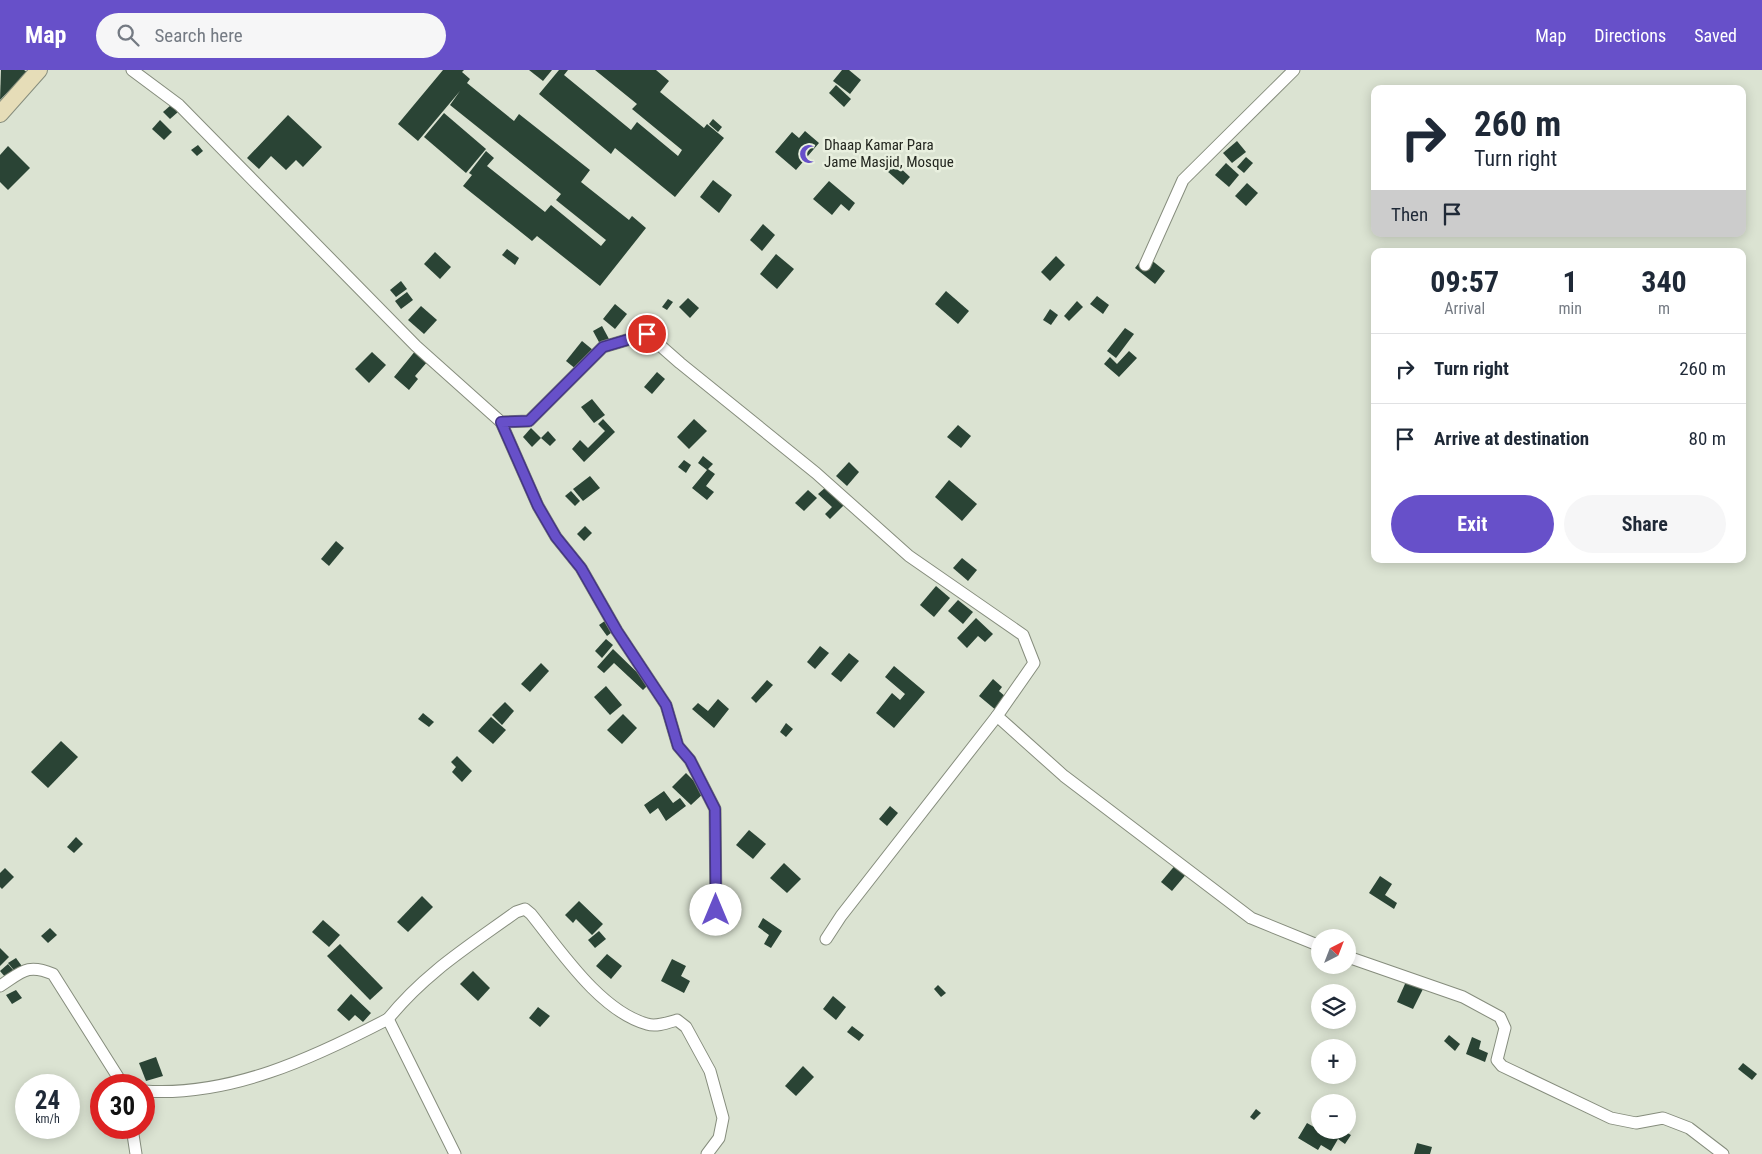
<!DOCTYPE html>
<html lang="en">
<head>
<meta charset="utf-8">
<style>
	body { margin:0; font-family:"Roboto Condensed",sans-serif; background:#f6f6f7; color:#1f2937; height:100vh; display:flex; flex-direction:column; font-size:19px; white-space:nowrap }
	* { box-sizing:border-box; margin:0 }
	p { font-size:16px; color:#747a83 }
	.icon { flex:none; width:28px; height:28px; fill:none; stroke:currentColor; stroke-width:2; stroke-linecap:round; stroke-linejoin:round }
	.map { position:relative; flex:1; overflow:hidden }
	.sheet { position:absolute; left:1371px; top:178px; width:375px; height:315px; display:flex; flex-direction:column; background:#fff; border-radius:10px; box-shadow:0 2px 12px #0003 }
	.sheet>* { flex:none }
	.banner { position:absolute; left:1371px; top:15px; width:375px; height:152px; border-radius:10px; box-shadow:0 2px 12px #0003; background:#fff; color:#1f2937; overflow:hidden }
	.needle { width:32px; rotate:42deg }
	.controls { position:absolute; left:1311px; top:859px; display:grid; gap:10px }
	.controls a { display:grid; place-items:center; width:45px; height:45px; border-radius:50%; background:#fff; box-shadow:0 2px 12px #0003; font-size:25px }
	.speed { position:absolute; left:15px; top:1004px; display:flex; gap:10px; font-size:25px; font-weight:700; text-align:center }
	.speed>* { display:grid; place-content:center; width:65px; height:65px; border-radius:50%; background:#fff; box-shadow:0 2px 12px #0003; line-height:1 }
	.speed small { font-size:12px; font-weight:400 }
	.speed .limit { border:8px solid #d22; background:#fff; color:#111 }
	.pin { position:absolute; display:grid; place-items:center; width:42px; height:42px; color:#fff; margin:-21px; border:2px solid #fff; border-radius:50%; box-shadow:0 1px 5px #0007 }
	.me { position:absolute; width:55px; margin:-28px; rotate:0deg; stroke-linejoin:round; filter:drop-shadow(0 0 4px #0008) }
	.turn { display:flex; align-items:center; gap:18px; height:105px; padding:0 20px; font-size:22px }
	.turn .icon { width:65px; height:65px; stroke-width:2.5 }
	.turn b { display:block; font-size:35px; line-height:42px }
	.then { display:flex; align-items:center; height:48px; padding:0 20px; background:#0003; gap:10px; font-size:19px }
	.eta { display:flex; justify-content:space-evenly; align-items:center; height:85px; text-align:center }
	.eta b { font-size:30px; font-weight:700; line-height:35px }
	.action { display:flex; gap:10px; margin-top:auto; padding:10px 20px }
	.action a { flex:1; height:58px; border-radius:30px; background:#6750c9; color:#fff; font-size:20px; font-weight:700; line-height:58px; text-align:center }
	.action a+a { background:#f6f6f7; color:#1f2937 }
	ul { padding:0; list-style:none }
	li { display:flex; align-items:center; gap:15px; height:70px; padding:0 20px; border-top:1px solid #e0e1e3 }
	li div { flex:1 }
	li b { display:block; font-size:19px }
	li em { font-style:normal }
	header { display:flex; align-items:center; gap:30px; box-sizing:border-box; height:70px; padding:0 25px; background:#6750c9; color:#fff }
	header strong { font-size:24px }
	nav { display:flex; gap:28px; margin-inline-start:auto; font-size:18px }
	.search { width:350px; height:45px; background:#f6f6f7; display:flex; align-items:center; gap:12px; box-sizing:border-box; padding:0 18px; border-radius:28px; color:#747a83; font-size:19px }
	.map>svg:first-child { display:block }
</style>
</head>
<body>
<header>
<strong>Map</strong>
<div class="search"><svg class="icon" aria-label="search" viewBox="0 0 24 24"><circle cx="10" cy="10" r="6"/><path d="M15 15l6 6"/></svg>Search here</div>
<nav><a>Map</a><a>Directions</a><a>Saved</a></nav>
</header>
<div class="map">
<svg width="1762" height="1084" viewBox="0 0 1762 1084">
	<rect width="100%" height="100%" fill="#dbe3d2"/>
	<g fill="#2a4435">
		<path d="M1,0H24L27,2L0,30Z"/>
		<path d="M443,0H464L462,2L470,9L467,13L514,51L519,44L590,100L581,112L629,150L632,146L646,158L600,216L537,166L532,171L463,116L472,105L469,103L486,81L494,88L487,96L545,142L551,135L601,176L606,170L556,130L561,124L450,35L460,21L418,71L398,54Z"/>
		<path d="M529,0H552L543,11Z"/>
		<path d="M559,0H568L564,5L631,60L637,52L678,86L682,80L632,39L637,34L595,0H656L669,11L660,22L704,58L707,54L724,68L675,127L615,78L611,84L539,24Z"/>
		<path d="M842,0H849L861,10L850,24L833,11Z"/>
		<path d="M836,15L851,29L844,37L829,23Z"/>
		<path d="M171,35L178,42L170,49L163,42Z"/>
		<path d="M444,43L486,79L466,103L424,67Z"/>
		<path d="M288,45L322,77L303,97L296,90L286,100L271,86L259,99L247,88Z"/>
		<path d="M713,49L722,57L718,62L709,54Z"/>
		<path d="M160,50L172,62L164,70L152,59Z"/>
		<path d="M805,61L819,73L796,100L775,82L792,62L799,68Z"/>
		<path d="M1237,71L1246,82L1232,93L1223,83Z"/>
		<path d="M198,75L203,81L197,86L191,80Z"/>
		<path d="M8,76L30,98L8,120L0,112V85Z"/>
		<path d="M1246,87L1253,93L1244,103L1237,97Z"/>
		<path d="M895,93L910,107L903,115L887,101Z"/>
		<path d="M1226,93L1239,105L1229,117L1215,105Z"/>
		<path d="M713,110L732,125L719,143L700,127Z"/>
		<path d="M829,111L855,133L849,141L841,134L832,145L813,129Z"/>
		<path d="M1247,113L1258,123L1246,136L1235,126Z"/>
		<path d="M763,154L775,165L762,181L750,170Z"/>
		<path d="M507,179L519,188L515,195L502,185Z"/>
		<path d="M435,182L451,197L440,209L424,194Z"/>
		<path d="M776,184L794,199L777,219L760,204Z"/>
		<path d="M1145,185L1165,201L1155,214L1135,198Z"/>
		<path d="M1056,186L1065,195L1050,211L1041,202Z"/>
		<path d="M401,211L407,219L396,227L390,220Z"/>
		<path d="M946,221L969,241L958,254L935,234Z"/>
		<path d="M407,222L413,230L401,239L395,231Z"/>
		<path d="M1097,226L1109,235L1103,244L1090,234Z"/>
		<path d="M688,228L699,238L690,248L679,237Z"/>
		<path d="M668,229L673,232L667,240L662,237Z"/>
		<path d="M1077,231L1083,237L1069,251L1064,246Z"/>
		<path d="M615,234L627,244L615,259L603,249Z"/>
		<path d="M421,236L437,250L424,264L408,250Z"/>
		<path d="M1050,239L1058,245L1051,255L1043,250Z"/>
		<path d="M602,256L609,269L600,274L593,261Z"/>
		<path d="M1125,258L1134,264L1116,288L1107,281Z"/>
		<path d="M582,271L593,280L577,300L566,291Z"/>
		<path d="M416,280L428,291L415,306L418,309L409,320L394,307Z"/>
		<path d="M1129,281L1137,288L1119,307L1104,294L1110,287L1117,294Z"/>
		<path d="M372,282L386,295L369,313L355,299Z"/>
		<path d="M657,302L665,309L652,324L644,317Z"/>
		<path d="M592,329L605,345L594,353L581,337Z"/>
		<path d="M603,349L615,362L584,392L572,379L580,370L588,378L605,361L598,354Z"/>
		<path d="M694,349L707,361L689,379L677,367Z"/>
		<path d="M958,355L971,366L961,378L947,367Z"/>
		<path d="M531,358L541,368L532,377L523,367Z"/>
		<path d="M548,361L556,370L550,376L541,368Z"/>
		<path d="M703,386L713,394L708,399L715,404L706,416L714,422L707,430L692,418L707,400L698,393Z"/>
		<path d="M684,390L691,395L686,403L678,397Z"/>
		<path d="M849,392L859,402L847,416L836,406Z"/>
		<path d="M590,406L600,418L583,431L573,419Z"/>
		<path d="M949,410L977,434L962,451L935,427Z"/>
		<path d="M826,417L845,434L830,449L825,444L832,437L818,424Z"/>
		<path d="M808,420L817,428L804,441L795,433Z"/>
		<path d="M571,421L580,431L575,436L565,426Z"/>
		<path d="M585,456L592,463L584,471L577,464Z"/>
		<path d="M336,471L344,478L329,496L321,489Z"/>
		<path d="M962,488L977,500L968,511L953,498Z"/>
		<path d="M936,516L950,528L934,547L920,535Z"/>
		<path d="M958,530L973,542L963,554L948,541Z"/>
		<path d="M609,548L616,559L607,566L599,555Z"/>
		<path d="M976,548L993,564L985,572L978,566L967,578L957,568Z"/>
		<path d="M606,569L613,575L602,588L595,581Z"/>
		<path d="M820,576L829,583L815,599L807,592Z"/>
		<path d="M613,579L649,614L643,620L614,593L604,603L597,597Z"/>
		<path d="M849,583L859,591L841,612L831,604Z"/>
		<path d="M541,593L549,601L530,622L521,614Z"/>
		<path d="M894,596L925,622L894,658L876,643L892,623L900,630L905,624L885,607Z"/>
		<path d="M993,609L1002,617L999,621L1007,628L997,641L979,626Z"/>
		<path d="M767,610L773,615L756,633L751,628Z"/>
		<path d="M606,616L622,635L610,645L594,627Z"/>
		<path d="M718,629L729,639L714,658L692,639L698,633L708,641Z"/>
		<path d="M505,632L514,641L502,655L492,645Z"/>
		<path d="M423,643L434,652L429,657L418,649Z"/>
		<path d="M623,644L637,658L622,674L607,660Z"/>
		<path d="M491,647L506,660L493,674L478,661Z"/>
		<path d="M786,653L793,659L786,667L780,662Z"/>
		<path d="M61,671L78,687L48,718L31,702Z"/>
		<path d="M457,686L472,701L462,712L452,702L456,697L451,692Z"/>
		<path d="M686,703L705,722L691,735L672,717Z"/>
		<path d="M664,721L673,733L680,728L686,736L666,751L658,738L650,744L644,735Z"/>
		<path d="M890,736L898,743L887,756L879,749Z"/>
		<path d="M749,760L766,774L753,789L736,775Z"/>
		<path d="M76,767L83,774L74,783L67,777Z"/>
		<path d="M784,793L801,809L787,823L770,808Z"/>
		<path d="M1177,793L1188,802L1172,821L1161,812Z"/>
		<path d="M5,798L14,807L2,819L0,817V803Z"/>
		<path d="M1380,806L1392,814L1385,825L1397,833L1394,839L1369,823Z"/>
		<path d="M422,826L433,837L408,862L397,852Z"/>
		<path d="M579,831L603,854L592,865L576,849L573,853L565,845Z"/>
		<path d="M763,848L782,861L771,878L764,874L769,865L758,857Z"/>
		<path d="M323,850L340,865L329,877L312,862Z"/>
		<path d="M50,858L57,865L48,873L41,866Z"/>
		<path d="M599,861L606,869L595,878L588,870Z"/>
		<path d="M340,874L383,918L370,930L327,886Z"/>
		<path d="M0,878L9,887L0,896Z"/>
		<path d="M607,884L622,896L611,909L596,896Z"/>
		<path d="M16,888L24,899L17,904L8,893Z"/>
		<path d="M672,889L686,896L681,906L690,911L684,923L661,911Z"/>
		<path d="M8,894L14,901L6,908L0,901Z"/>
		<path d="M473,901L490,918L478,931L460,914Z"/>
		<path d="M1408,907L1425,915L1413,939L1397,932Z"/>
		<path d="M938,915L946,923L941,927L934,919Z"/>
		<path d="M16,920L22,928L12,934L6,925Z"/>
		<path d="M351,924L371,943L363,952L355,945L349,951L337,940Z"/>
		<path d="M833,926L846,937L836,950L823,939Z"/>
		<path d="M538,937L550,946L540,957L529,948Z"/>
		<path d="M852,956L864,965L859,971L847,962Z"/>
		<path d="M1449,965L1460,974L1455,981L1444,971Z"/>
		<path d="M1472,967L1481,971L1479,979L1488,983L1485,992L1466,984Z"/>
		<path d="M156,987L163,1006L146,1011L139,993Z"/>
		<path d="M1743,993L1757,1004L1752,1010L1738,999Z"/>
		<path d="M803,996L814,1007L796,1026L785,1016Z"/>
		<path d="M1256,1039L1261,1043L1254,1050L1250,1047Z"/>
		<path d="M1307,1053L1328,1065L1331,1060H1342L1351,1065L1345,1074L1338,1069L1331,1081L1321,1075L1318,1080L1298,1068Z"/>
		<path d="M1417,1073L1432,1077L1430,1084H1414Z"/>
	</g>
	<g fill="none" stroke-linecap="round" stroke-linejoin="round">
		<g stroke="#868d7d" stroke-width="13">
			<g id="street">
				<path d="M132,0L179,35L416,276L501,352L529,351L603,277L647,264L680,293L816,403L909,486L1023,565L1034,593L997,646L1064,706L1251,848L1320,876"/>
				<path d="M1145,195L1183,110L1294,0"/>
				<path d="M501,352L538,436L556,467L581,498L617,561L666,635L678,676L690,690L715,739L716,840"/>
				<path d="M826,869L841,846L997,646"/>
				<path d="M1348,887L1463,927L1500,947L1505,958L1497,990L1502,996L1611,1048L1636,1053L1663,1048L1689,1058L1723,1084"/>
				<path d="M0,916C22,902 27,893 53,904L123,1015"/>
				<path d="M388,949C425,903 469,876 516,842L525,839L531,844C560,880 600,941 647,954C656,957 667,953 677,950L686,957L710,1001L723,1048L719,1068L707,1084"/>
				<path d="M144,1021C230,1027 313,988 388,949L455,1084"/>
				<path d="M132,1058L136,1084"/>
			</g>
		</g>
		<g stroke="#868d7d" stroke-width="18">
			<path id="secondary" d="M0,44L39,0"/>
		</g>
		<use href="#street" stroke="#fff" stroke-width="11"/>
		<use href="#secondary" stroke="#e6ddb8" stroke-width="16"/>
	</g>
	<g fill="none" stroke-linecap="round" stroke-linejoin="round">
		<g stroke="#433483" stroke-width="12">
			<path id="route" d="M647,264L603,277L529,351L501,352L538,436L556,467L581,498L617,561L666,635L678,676L690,690L715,739L716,840"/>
		</g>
		<use href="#route" stroke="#6750c9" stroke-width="9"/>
	</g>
	<defs>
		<g id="mosque-bare" transform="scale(1.5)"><path d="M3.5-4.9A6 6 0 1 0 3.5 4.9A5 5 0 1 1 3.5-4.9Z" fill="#6750c9" stroke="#e9f0df" stroke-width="2.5" paint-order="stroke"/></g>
	</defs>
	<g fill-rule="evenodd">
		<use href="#mosque-bare" x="809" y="84"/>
	</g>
	<g text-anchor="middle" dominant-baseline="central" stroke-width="5" stroke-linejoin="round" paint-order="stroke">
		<g font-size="15" fill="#23261f" stroke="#e9f0df" text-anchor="start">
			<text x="824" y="75">Dhaap Kamar Para<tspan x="824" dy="17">Jame Masjid, Mosque</tspan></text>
		</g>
	</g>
</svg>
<div class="controls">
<a><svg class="needle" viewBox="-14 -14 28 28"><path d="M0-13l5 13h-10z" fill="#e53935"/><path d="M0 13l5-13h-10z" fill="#747a83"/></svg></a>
<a><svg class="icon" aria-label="layers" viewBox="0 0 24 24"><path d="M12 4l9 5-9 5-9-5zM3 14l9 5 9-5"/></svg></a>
<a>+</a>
<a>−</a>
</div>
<div class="speed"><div>24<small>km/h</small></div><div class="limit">30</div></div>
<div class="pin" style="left:647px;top:264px;background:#d93025"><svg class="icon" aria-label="arrive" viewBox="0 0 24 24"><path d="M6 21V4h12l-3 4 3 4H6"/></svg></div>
<svg class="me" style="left:716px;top:840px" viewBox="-20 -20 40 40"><circle r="19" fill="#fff"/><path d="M0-13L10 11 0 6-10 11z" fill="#6750c9"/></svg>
<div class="banner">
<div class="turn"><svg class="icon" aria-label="right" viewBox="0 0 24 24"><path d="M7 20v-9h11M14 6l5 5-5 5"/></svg><div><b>260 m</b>Turn right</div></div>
<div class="then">Then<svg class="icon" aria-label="arrive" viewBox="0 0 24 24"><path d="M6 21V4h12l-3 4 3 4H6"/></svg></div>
</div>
<section class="sheet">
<div class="eta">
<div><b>09:57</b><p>Arrival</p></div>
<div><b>1</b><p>min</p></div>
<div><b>340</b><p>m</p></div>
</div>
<ul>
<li><svg class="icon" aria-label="right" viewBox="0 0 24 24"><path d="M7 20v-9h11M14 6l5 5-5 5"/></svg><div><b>Turn right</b></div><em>260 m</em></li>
<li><svg class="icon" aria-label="arrive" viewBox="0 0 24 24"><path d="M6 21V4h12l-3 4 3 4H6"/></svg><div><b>Arrive at destination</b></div><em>80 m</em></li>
</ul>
<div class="action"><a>Exit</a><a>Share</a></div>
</section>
</div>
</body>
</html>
